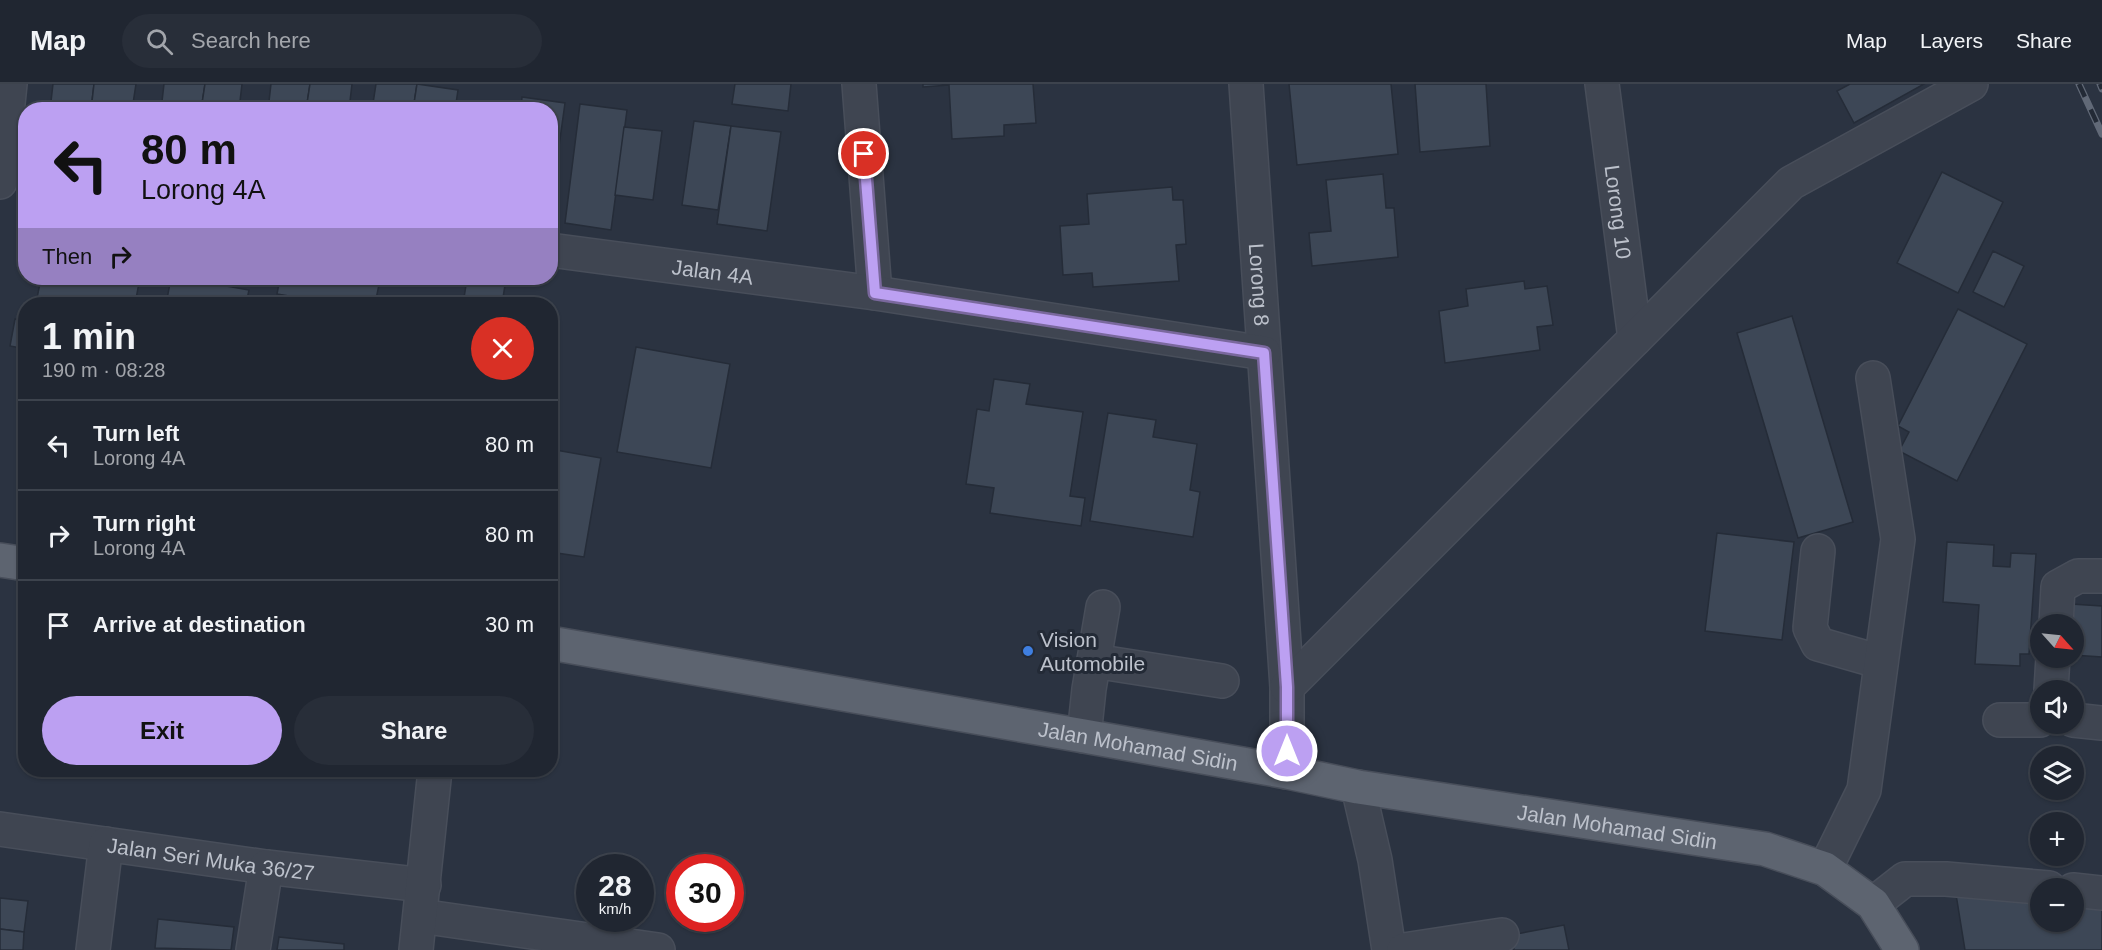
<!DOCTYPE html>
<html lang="en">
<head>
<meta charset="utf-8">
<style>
	body { margin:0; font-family:Helvetica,sans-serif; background:#282e39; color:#f1f3f6; height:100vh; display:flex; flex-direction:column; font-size:22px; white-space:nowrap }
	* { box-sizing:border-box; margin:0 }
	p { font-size:20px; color:#a2a5ab }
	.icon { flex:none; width:33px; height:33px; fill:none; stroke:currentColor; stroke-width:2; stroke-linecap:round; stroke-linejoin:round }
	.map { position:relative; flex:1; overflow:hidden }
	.details { position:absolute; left:18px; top:213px; width:540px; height:480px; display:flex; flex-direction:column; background:#202631; border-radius:24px; box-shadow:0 2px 4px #0004,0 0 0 2px #3d434d }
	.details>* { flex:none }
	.top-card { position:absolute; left:18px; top:18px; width:540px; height:183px; border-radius:24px; box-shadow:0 2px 4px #0004,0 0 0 2px #3d434d; background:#bca0f2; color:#111; overflow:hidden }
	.needle { width:39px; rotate:117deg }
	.buttons { position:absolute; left:2030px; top:530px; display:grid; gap:12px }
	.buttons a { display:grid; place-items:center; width:54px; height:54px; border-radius:50%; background:#202631; box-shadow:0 2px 4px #0004,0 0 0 2px #3d434d; font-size:30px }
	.speed { position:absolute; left:576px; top:770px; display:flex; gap:12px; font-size:30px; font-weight:700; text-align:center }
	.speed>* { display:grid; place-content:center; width:78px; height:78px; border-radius:50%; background:#202631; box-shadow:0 2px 4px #0004,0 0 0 2px #3d434d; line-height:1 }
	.speed small { font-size:15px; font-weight:400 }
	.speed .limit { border:9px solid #d22; background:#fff; color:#111 }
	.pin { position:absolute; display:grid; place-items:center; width:51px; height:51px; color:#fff; margin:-26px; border:3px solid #fff; border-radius:50%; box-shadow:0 2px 6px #0007 }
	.me { position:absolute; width:66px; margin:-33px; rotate:0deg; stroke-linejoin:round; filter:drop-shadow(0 0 4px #0008) }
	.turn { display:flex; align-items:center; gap:21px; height:126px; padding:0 24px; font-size:27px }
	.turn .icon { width:78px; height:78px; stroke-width:2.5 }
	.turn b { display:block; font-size:42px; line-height:51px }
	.then { display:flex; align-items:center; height:57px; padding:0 24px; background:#0003; gap:12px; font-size:22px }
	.round { display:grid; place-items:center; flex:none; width:63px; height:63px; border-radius:32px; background:#282e39 }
	.headline { display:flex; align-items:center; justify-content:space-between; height:102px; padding:0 24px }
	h1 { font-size:36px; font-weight:700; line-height:45px }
	.action { display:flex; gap:12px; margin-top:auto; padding:12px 24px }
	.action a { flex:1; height:69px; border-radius:36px; background:#bca0f2; color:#111; font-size:24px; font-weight:700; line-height:69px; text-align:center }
	.action a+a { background:#282e39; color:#f1f3f6 }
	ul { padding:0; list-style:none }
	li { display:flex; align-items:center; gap:18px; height:90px; padding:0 24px; border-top:2px solid #3d434d }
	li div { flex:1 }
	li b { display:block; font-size:22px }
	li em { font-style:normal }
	header { display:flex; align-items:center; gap:36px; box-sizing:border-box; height:84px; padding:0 30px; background:#202631; border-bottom:2px solid #3d434d }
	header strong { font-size:28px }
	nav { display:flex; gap:33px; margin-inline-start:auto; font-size:21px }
	.search { width:420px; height:54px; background:#282e39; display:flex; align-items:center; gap:15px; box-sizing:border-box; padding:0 21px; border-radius:33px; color:#a2a5ab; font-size:22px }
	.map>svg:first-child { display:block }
</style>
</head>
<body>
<header>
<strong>Map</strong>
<div class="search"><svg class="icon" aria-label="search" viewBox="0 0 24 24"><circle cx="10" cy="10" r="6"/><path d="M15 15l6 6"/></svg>Search here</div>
<nav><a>Map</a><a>Layers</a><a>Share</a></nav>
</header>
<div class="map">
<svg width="2102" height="866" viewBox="0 0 2102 866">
	<rect width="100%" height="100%" fill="#2b3341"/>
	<g fill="#3d4756" stroke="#252c38" stroke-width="1.5">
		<path d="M53,0H94L91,26H50Z"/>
		<path d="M94,0H136L132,26H91Z"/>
		<path d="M164,0H205L201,26H161Z"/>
		<path d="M205,0H242L239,26H201Z"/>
		<path d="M271,0H310L306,26H268Z"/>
		<path d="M310,0H352L349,26H306Z"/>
		<path d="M376,0H417L413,26H372Z"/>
		<path d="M417,0L458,6L455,26H413Z"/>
		<path d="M735,0H791L788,27L732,20Z"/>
		<path d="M923,0H1033L1036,39L1004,41V52L952,55L949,1L923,3Z"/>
		<path d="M1289,0H1391L1398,70L1297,81Z"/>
		<path d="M1415,0H1486L1490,62L1420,68Z"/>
		<path d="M1850,0H1924L1854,39L1837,7Z"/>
		<path d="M522,13L565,19L550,127V26H521Z"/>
		<path d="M580,20L627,26L611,146L565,139Z"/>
		<path d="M694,37L731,42L718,126L682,121Z"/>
		<path d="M731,42L781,48L767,147L717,140Z"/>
		<path d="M624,43L662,47L653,116L615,111Z"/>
		<path d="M1942,88L2003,118L1958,209L1897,179Z"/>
		<path d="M1383,90L1386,124H1394L1398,173L1312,182L1309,149L1331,147L1326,96Z"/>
		<path d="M1172,103L1173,116H1183L1186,160L1176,161L1179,197L1093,203L1092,189L1063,191L1060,142L1089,140L1087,110Z"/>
		<path d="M1993,167L2024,182L2004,223L1973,208Z"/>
		<path d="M41,194H140L135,220H71L37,214Z"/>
		<path d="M171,194H181L249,206L246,220H166Z"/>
		<path d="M280,194H366L380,196L375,220H337L277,210Z"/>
		<path d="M467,195L505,201L502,220H463Z"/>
		<path d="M1524,197L1525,205L1547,202L1553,241L1537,243L1540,266L1445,279L1439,227L1468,222L1466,205Z"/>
		<path d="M1958,225L2027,260L1957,397L1899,367L1909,348L1898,342Z"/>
		<path d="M1792,232L1853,438L1798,454L1737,249Z"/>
		<path d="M15,235L26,237V265L10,262Z"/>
		<path d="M636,263L730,280L711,384L617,368Z"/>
		<path d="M994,295L1030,300L1026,320L1083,328L1070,412L1085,414L1081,442L990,429L994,404L966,400L977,325L989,327Z"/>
		<path d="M1108,329L1156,336L1153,353L1197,360L1190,406L1200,408L1193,453L1090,437Z"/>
		<path d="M550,365L601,374L584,473L550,468Z"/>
		<path d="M1717,449L1794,458L1782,556L1705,547Z"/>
		<path d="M1947,458L1994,461L1993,482L2010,483L2011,469L2036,470L2029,570H2020V582L1975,580L1979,521L1943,518Z"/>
		<path d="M2071,520L2102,522V573L2073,571V540H2069Z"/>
		<path d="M1955,804L2040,816V837H2073V820L2102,824V866H1965Z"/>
		<path d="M0,814L28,817L24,848L0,845Z"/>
		<path d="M158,835L234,843L231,866L155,864Z"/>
		<path d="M1564,841L1569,866H1514L1511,851Z"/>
		<path d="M0,845L24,848L23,866H0Z"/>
		<path d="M279,853L344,860V866H277Z"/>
	</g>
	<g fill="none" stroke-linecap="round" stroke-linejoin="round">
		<g stroke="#484e5a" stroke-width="36">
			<g id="minor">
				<path d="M859,0L875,209"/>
				<path id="s1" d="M1246,0L1287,603V688"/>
				<path id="s2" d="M1602,0L1635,255"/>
				<path d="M0,98L10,0"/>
				<path id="s3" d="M550,166L875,209L1264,269"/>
				<path d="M1818,467L1810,544L1818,560L1881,578"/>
				<path d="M2056,540L2058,503L2078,492H2102"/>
				<path d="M1094,577L1222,597"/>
				<path d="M1287,603L1791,99L1971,0"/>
				<path d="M2051,606L2053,573"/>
				<path d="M2000,636H2040"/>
				<path d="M2073,636L2102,639"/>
				<path d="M1084,652L1089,605L1103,523"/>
				<path d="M1358,703L1375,776L1389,866"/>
				<path id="s4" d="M0,745L266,783L424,801"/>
				<path d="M1825,785L1864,706L1898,455L1873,294"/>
				<path d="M2073,806L2102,809"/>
				<path d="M1873,820L1905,795H1946L2049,804"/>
				<path d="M420,832L658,866"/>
				<path d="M93,866L106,760"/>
				<path d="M253,866L266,783"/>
				<path d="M416,866L435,686"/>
				<path d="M1404,866L1502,851"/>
			</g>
		</g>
		<g stroke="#484e5a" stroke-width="36">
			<g id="major">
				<path d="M0,476L26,480"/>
				<path id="s5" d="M550,559L1084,652L1287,688L1358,703L1765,765L1825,785L1873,820L1902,866"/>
			</g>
		</g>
		<use href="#minor" stroke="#3f4551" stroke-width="33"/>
		<use href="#major" stroke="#5d6470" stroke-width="33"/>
		<g stroke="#616977" stroke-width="7">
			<g id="rail">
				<path d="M2079,0L2102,50"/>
				<path d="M2100,0L2102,5"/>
			</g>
		</g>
		<use href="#rail" stroke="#232a36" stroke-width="4.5" stroke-dasharray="14" stroke-linecap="butt"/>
	</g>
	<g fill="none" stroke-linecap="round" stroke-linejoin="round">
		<g stroke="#7a689d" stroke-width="15">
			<path id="route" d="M864,70L875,209L1264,269L1287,603V667"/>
		</g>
		<use href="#route" stroke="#bca0f2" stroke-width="10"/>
	</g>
	<circle fill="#3f7fe0" stroke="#232a36" stroke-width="2" cx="1028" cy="567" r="6"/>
	<g text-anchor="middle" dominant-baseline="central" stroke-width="6" stroke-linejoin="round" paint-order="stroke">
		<g font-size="21" fill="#bcc1cb" stroke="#232a36">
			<text stroke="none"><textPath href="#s2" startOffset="129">Lorong 10</textPath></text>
			<text stroke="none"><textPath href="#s3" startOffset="164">Jalan 4A</textPath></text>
			<text stroke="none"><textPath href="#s1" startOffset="201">Lorong 8</textPath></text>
			<text stroke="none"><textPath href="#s5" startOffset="597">Jalan Mohamad Sidin</textPath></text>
			<text stroke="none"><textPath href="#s5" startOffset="1083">Jalan Mohamad Sidin</textPath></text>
			<text stroke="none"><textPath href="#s4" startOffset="213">Jalan Seri Muka 36/27</textPath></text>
		</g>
		<g font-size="21" fill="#bcc1cb" stroke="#232a36" text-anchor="start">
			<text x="1040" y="555">Vision<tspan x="1040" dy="24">Automobile</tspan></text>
		</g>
	</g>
</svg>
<div class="buttons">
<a><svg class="needle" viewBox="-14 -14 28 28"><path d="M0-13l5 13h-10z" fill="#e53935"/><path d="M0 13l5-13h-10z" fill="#a2a5ab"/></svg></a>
<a><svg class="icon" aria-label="sound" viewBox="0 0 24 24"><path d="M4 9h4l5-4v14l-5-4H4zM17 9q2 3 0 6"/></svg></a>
<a><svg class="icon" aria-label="layers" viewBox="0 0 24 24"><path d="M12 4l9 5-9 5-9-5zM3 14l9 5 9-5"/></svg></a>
<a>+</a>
<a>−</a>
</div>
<div class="speed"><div>28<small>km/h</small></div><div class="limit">30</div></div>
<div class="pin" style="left:864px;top:70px;background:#d93025"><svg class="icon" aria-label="arrive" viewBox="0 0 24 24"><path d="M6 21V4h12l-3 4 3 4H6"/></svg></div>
<svg class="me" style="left:1287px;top:667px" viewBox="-20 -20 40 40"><circle r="17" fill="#bca0f2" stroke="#fff" stroke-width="3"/><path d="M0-11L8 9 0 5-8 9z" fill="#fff"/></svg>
<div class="top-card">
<div class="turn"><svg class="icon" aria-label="left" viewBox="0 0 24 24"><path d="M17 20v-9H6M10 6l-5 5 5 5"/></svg><div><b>80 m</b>Lorong 4A</div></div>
<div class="then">Then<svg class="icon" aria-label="right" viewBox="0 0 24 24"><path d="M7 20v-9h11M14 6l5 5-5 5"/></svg></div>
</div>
<section class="details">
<div class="headline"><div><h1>1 min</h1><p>190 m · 08:28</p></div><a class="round" style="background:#d93025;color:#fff"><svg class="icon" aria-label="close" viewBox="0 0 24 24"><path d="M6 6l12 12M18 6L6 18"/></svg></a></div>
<ul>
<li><svg class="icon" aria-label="left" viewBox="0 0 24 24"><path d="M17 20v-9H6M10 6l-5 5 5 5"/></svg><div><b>Turn left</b><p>Lorong 4A</p></div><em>80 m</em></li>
<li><svg class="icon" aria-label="right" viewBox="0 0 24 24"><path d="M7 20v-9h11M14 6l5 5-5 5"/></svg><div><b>Turn right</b><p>Lorong 4A</p></div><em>80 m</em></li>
<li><svg class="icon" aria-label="arrive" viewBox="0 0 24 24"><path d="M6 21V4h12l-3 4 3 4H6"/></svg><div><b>Arrive at destination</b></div><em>30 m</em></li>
</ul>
<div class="action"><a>Exit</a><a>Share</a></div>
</section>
</div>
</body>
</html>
